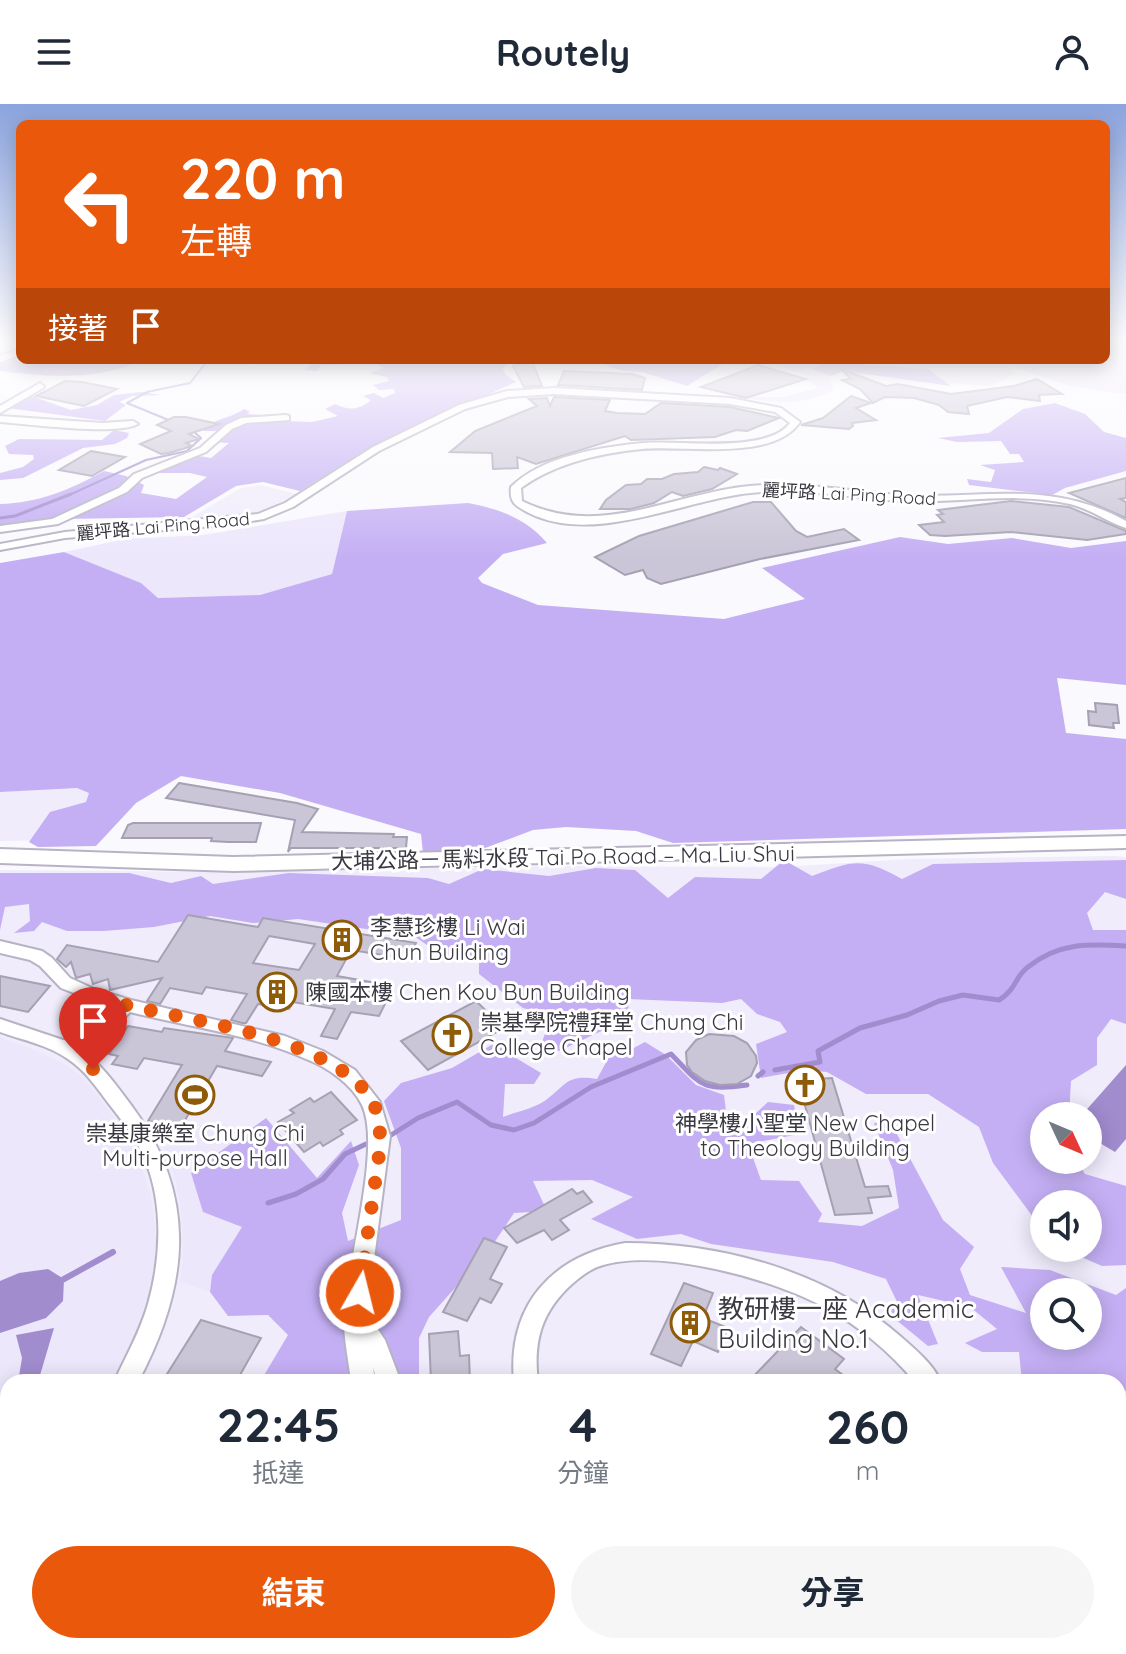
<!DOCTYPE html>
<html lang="zh-TW">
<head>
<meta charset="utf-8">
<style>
	body { margin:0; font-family:Quicksand,"Noto Sans TC",sans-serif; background:#f6f6f7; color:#1f2937; height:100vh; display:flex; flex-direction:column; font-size:30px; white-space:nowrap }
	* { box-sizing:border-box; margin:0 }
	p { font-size:26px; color:#747a83 }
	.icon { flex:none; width:44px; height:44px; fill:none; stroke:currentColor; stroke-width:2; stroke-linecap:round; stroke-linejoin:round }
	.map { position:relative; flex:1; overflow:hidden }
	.drawer { position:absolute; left:0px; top:1270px; width:1126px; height:280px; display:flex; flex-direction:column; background:#fff; border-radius:24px 24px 0 0; box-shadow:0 4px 20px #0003 }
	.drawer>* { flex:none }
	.hud { position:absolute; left:16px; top:16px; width:1094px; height:244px; border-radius:12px; box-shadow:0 4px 20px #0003; background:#ea580c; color:#fff; overflow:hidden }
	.needle { width:52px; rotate:134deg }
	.buttons { position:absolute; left:1030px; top:998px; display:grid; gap:16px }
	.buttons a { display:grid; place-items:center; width:72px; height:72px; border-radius:50%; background:#fff; box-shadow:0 4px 20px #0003; font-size:40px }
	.pin { position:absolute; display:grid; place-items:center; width:68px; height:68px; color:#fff; margin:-82px -34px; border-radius:50% 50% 50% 0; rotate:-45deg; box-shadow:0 0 8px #0007 }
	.pin .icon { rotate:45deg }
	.me { position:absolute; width:88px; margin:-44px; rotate:8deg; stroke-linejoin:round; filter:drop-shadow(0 0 6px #0008) }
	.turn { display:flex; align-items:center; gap:28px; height:168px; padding:0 32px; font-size:36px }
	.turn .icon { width:104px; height:104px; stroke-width:2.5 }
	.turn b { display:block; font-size:56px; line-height:68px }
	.then { display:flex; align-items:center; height:76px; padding:0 32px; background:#0003; gap:16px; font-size:30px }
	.eta { display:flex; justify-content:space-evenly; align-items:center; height:136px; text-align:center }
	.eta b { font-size:48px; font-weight:700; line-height:56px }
	.action { display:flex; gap:16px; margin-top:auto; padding:16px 32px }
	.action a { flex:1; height:92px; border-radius:48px; background:#ea580c; color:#fff; font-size:32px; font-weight:700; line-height:92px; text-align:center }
	.action a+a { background:#f6f6f7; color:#1f2937 }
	header { display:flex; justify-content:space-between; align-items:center; height:104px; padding:0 32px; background:#fff; font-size:36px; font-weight:700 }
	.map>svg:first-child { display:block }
</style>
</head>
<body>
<header><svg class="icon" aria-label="menu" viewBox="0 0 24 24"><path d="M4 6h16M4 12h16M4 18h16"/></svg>Routely<svg class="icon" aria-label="person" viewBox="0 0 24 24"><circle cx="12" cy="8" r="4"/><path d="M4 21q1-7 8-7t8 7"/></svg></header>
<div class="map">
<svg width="1126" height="1550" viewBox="0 0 1126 1550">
	<rect width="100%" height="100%" fill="#faf9fd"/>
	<g fill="#f0ecfc" fill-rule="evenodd">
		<path d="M261,381L297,390L259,410L185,417L241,384Z"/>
		<path d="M101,682L78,736L0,737V683Z"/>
		<path d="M1112,752L1126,753V1550H0V766L220,768L554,762L782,763L909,755ZM1044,1012H1088V1056H1044ZM1044,1100H1088V1144H1044ZM1044,1188H1088V1232H1044ZM8,1278H1118V1542H8Z"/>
	</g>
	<g fill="#ece7fb">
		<path d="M1106,237H1126V290L1069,282L1010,261L1013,271L991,282L946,279L927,265H814L831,272L833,287C803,301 773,300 741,293H783L817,284L801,270L764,256H1106Z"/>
		<path d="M347,407L332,470L260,491L158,494L141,479L64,448L126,435L204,431Z"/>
		<path d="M0,933C24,943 51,950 72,965C89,977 100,994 112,1011C176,1096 164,1190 112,1278H8V1405L0,1412Z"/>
		<path d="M224,1020L240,1033L191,1069L243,1123L212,1171L210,1188L180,1178C186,1130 183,1088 164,1044L192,1026Z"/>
	</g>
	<g fill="#c4aff4" fill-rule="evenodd">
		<path d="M11,254L29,260L142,256C98,277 47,273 0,267V258Z"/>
		<path d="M294,256H514L502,264L506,271L516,278L401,329L348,357L300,387L263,378L236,382L184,413L63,415L0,423V400C38,399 70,386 104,367L126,372L144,381L141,389L176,395L207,373L190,369H154L199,352L211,354L229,339L209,338L217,327H203C217,312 228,316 244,305L250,308L247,310L261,311L259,316L312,318L338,312L325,305L335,300C349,307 359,306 371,296L363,292L374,289L383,294L395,289L394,285L379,286L373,281L389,277L387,273L369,269L384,264L376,260L321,261L317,267L304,266L311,261Z"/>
		<path d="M594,256H729L687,282L642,268L619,266Z"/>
		<path d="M826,258L928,265L951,282L844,267L831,272L813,265Z"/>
		<path d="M141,288L161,291L132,292L119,298L126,301L105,317L0,303L23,289L71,306L97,301L114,291Z"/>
		<path d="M1055,299L1085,310L1104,328L1126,334V367L1065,384L1052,391L969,381L967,375L991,378L995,366L980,361L1024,358L1019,350H1010L1001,337L957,338L938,334L989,329L1023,305Z"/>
		<path d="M114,326L129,329L127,334L115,340L83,344L23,374L0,376V369L23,363L34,355L33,351L9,350L5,342L19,335L102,336Z"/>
		<path d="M468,399C499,405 526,414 547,439L503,450L478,474L482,479L538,501L724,515L805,495L762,464L900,433L948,440L1012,434L1071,444L1126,437V581L1057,574L1066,629L1126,635V725L673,739L636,727L566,723L533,726L485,744L423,749L421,730L280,689L181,672L136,699L96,742L38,743L29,738L50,708L86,698L89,689L77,684L0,688V459L64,448L141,479L158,494L260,491L332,470L347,407Z"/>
		<path d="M784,756L812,772C853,756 863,753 902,775L933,760L1126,756V795L1105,788L1087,809L1093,826H1126V920L1111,915L1097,934V961L1071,977L1069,1012H1044V1056H1076L1085,1070L1126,1082V1161L1102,1162L1061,1144H1088V1100H1044V1128L993,1059L979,1023L928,990H866L827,968L805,966L761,974L756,940L787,928L780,918L757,910L741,895L722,899L628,895L629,914L559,947L541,940L549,920L541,909L523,904L479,870V853L454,854L437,848L414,832L298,815L253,819L210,812L154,823L104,827H67L42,818L34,827L14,829L30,817L29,800L5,803L0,826V769H129L171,779L201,772L213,780L289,769L428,774L449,780L483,765L549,772L596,764L635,766L668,794L695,773L761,775Z"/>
		<path d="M500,936L511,951L541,969L534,980H505L503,1013C516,1008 535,1004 546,996C567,980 567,970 597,975L615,942L628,947L645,938L666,951L696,981L724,991L726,1007L735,1022H742L768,998L794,1001L800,1030L748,1040L761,1076L799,1077L822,1110L818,1118L862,1122L899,1104L893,1066L874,1019H891L943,1116L974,1143L960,1165L970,1191L1026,1209L1001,1163L1050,1166L1116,1191L1126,1184V1286L1118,1293V1278H1022L1019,1248H982L965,1239L997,1225L970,1203L918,1191L938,1240L928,1242L878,1201L899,1202L886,1175L833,1158L711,1140L681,1130L637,1135L591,1115L633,1093L592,1076L533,1077L547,1107L514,1109L490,1145L429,1213L419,1234V1278H260L288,1231L268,1211L228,1212L210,1188L212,1171L242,1123L203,1108L191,1069L266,1014L317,1074L351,1037L359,1061L342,1109L348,1137L401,1116V1044L384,997L401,979L452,964ZM1044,1188H1088V1232H1044Z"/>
		<path d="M95,1542H193L195,1550H82Z"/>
		<path d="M425,1542H554L555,1550H416Z"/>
	</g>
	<g fill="#a18cce">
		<path d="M1126,961V1035L1115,1048L1088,1032V1012H1081Z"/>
		<path d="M48,1165L64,1175L63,1197L46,1214L0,1229V1177L19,1169Z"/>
		<path d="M54,1224L38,1278H18L22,1254L16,1231Z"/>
	</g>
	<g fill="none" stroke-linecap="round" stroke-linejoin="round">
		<g stroke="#a18cce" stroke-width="2">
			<path d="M171,317L127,299L147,288L190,279L208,256"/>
			<path d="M67,392L146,356L187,347L201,334L193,327"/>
		</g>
		<path stroke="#a18cce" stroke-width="3" d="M0,414L15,412L71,390"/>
		<g stroke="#a18cce" stroke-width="5">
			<path d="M775,966L820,958L818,947L860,924L907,911L939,897L963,891L999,896C1017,885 1015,872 1028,863C1059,838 1089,840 1126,842"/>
			<path d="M758,972L763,968"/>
			<path d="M388,1033L418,1014L457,998L491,1021L514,1026L534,1019L591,983L671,950C702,982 701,987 747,981"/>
			<path d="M268,1099L296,1090L323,1075L345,1050L366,1040"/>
			<path d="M109,1150L113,1148"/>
		</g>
		<path stroke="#a18cce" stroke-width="6" d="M64,1175L113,1148"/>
	</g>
	<g fill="#cac5d7" stroke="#a6a1b2" stroke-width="2" fill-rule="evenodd">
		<path d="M532,257L542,282L524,283L513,262Z"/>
		<path d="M758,261L806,275L746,294L701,283Z"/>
		<path d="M841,265L886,282L898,280L951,290L1014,282L1037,275L1062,290L1039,291L1040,297L1007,293L967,302L969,310L948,308L939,301L914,294L885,293L873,299L860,285L842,276L851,275Z"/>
		<path d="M564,267L632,270L645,274L642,286L558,281Z"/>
		<path d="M65,277L82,278L117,285L84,302L36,292Z"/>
		<path d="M851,292L871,299L856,304L876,316L852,319L853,322L849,325L801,321L823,314Z"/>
		<path d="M554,293L610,296L605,307L617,309L645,310L661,299L730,303L779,314L747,327L736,326L715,333L631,336L625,332L536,360L517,353L518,364L493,365L492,349L450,348L475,327L537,302L529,295L547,294L550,302Z"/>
		<path d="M174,313H186L219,320L189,330L199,335L186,339L192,342L169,349L161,350L140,340L171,327L157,321Z"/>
		<path d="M91,347L125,353L92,372L59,366Z"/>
		<path d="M704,363L718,366L720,364L737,370L712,385L683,392L672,388L654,399L631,405H600L606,396L626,381L641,380L647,375H662L674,370L698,368Z"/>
		<path d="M1126,374V394L1120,395L1126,398V414L1069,389Z"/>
		<path d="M1011,397L1069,403L1126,427V430L1087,436L1011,428L945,432L930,431L919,421L944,418L937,411L943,410L938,406Z"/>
		<path d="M753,398H771L796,427L807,433L844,425L859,436L760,455L661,480L647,474L643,466L625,471L595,453L639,432Z"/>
		<path d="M1095,599L1117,601L1119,619H1113L1114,624L1089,621L1088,607L1096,608Z"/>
		<path d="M179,679L297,699L318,705L302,728L394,730L393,733H407L406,744H291L288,748L295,716L166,694Z"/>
		<path d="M133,719H261L256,738H228L211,737L212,734H122L128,721Z"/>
		<path d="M188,811L258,823L263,814L416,839L408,855L351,846L337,872L394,882L379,912L351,908L337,935L321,932L335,905L293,898L289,905L258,900L246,919H242L231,916L247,890L206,883L202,890L170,884L160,900L147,897L162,874L110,886L108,875L93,880L90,870L76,874L71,858L66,863L57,855L67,841L158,858ZM269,832L315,840L299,866L253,859Z"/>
		<path d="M0,872L50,882L28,908L0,902Z"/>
		<path d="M476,897L504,924L428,966L401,937Z"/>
		<path d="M128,922L162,928L164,924L233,934L225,947L271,958L262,972L217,962L181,1023L148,1017L182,961L144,954L137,965L112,960L118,952L109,950Z"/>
		<path d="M709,930L734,932L747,939L756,952L757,959L751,972L737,980L720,981L705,977L692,968L687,961L686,948L696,936Z"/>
		<path d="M832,974L865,1083L888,1082L891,1092L868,1094L872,1109L835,1111L798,976Z"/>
		<path d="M331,988L357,1016L340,1026L343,1030L323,1042L320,1038L304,1048L278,1018L294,1009L290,1006L310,994L314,998Z"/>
		<path d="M572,1085L577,1090L583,1087L592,1098L560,1116L569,1126L552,1136L544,1126L517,1139L504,1124Z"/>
		<path d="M484,1134L507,1143L490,1175L502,1180L491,1199L480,1194L467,1217L443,1208Z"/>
		<path d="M684,1179L713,1189L703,1214L728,1224L718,1248L693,1237L681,1262L651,1250Z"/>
		<path d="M201,1216L261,1234L236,1278H162Z"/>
		<path d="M801,1223L844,1255L835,1265L852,1278H748Z"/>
		<path d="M458,1227L460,1252L469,1251L470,1278H431L429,1230Z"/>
	</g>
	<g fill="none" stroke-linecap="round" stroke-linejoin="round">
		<g stroke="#b7b3c4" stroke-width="4">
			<g id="street">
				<path d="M20,245V251L0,258V252Z"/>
				<path d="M40,279L44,282L43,284L0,309V302Z"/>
				<path d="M554,284L730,294L781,304L800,318C773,358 686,341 642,345C601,349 555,359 521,384L522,397C597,434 665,393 741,383C794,376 847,387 899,391C982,396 1048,374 1126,417V424C1107,418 1091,405 1070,400C1015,387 957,400 901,397C854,394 808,385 761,388C690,392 597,443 529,409C516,402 509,399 511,383C542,352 601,343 643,339C678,336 768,350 790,319L775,308L730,300L554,290L508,293L465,305L379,347L293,403L264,415L227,421L65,434L0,446V440L65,428L258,410L285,399L373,343L459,301L507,287Z"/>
				<path d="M286,311L289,312V316L246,319L232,325L206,348L142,374L127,388L58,420L0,428V422L52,415L119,384L134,370L200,344L226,321L241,314Z"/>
				<path d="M0,312L102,319L133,317L138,320C116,332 29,320 0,318Z"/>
				<path d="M0,837L42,847L52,854L70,874L94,885L131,896L285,932L323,947L355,966L380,998L390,1032L367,1209L385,1236L401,1278H377L373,1263L375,1278H351C349,1257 343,1233 344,1211C347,1161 382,1042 362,1001C352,980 327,963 306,955C250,930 189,923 130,908L104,935L82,946C102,961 116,981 131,1001C199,1092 189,1182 138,1278H114C126,1252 140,1228 148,1200C162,1151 164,1091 140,1045C132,1029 120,1014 109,1000C97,984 85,966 68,955C48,941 23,936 0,928V915L63,936C86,935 99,919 113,904L61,884L40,862L30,856L0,849Z"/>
				<path d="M625,1139C722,1139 826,1167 900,1232C915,1245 933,1260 941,1278H915C890,1248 860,1223 826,1204C774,1175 661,1144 603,1161C592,1164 581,1172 572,1180C541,1208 533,1238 538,1278H514C507,1202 551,1152 625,1139Z"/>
				<path d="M1126,1309V1337L1118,1340V1312Z"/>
				<path d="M8,1409V1437L0,1441V1413Z"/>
				<path d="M426,1542H454L453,1550H425Z"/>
				<path d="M917,1542H948L944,1550H913Z"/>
			</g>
		</g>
		<g stroke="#b7b3c4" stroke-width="4">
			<path id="secondary" d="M1126,732V744L233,767L0,759V745L233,753Z"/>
		</g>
		<use href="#street" fill="#fff" fill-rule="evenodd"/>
		<use href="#secondary" fill="#fff" fill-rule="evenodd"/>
	</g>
	<linearGradient id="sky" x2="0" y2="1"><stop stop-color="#8ba4de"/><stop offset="0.52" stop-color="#fdfcfe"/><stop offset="1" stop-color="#fdfcfe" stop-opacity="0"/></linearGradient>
	<rect width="1126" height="454" fill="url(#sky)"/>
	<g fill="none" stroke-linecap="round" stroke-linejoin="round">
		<path stroke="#ea580c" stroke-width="14" stroke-dasharray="0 25.2" d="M93,965C89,936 107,921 126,901C190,917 371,938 379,1019C382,1041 377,1064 374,1086C369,1121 364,1155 360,1189"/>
	</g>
	<defs>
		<g id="building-ring" transform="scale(2)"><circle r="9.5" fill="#fff" stroke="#8e5b09" stroke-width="1.5"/><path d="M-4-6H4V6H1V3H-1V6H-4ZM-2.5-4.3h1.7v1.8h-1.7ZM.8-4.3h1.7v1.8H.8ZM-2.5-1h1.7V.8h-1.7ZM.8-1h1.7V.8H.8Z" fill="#8e5b09"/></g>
		<g id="church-ring" transform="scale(2)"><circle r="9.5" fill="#fff" stroke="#8e5b09" stroke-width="1.5"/><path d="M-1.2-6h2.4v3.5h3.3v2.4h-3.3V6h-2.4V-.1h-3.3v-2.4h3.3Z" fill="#8e5b09"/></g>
		<g id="stadium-ring" transform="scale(2)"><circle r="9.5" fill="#fff" stroke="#8e5b09" stroke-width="1.5"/><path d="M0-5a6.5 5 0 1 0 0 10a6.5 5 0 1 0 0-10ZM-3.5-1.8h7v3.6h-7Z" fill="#8e5b09"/></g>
	</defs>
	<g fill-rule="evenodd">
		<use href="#building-ring" x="342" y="836"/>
		<use href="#building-ring" x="277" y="888"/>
		<use href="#church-ring" x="452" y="931"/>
		<use href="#church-ring" x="805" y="981"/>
		<use href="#stadium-ring" x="195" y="991"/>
		<use href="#building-ring" x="690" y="1219"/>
	</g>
	<g text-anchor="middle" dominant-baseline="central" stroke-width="6" stroke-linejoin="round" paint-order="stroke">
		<g font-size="18" fill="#3a3840" stroke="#fff">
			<text transform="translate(849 390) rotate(3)">麗坪路 Lai Ping Road</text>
			<text transform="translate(163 422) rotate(-5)">麗坪路 Lai Ping Road</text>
		</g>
		<g font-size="22" fill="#3a3840" stroke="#fff">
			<text transform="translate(563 753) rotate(-1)">大埔公路－馬料水段 Tai Po Road – Ma Liu Shui</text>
		</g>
		<g font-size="22" fill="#3a3840" stroke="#fff" text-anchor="start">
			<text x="370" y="823">李慧珍樓 Li Wai<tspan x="370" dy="25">Chun Building</tspan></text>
			<text x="305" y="888">陳國本樓 Chen Kou Bun Building</text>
			<text x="480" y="918">崇基學院禮拜堂 Chung Chi<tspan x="480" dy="25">College Chapel</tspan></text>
			<text x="805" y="1019" text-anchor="middle">神學樓小聖堂 New Chapel<tspan x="805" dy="25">to Theology Building</tspan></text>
			<text x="195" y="1029" text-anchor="middle">崇基康樂室 Chung Chi<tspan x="195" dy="25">Multi-purpose Hall</tspan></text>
		</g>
		<g font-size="26" fill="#3a3840" stroke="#fff" text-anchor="start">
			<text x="718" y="1204">教研樓一座 Academic<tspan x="718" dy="30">Building No.1</tspan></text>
		</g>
	</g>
</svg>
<div class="buttons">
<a><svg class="needle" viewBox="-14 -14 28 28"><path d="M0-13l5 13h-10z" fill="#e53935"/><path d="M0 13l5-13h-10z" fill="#747a83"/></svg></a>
<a><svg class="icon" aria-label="sound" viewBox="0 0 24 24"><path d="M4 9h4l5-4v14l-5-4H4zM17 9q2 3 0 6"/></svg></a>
<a><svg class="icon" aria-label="search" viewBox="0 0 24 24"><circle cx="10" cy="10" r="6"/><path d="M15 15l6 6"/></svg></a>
</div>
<div class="pin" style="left:93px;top:965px;background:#d93025"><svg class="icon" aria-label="arrive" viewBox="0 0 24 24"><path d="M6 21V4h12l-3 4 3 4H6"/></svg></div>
<svg class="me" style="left:360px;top:1189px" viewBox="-20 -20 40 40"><circle r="17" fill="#ea580c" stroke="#fff" stroke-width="3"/><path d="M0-11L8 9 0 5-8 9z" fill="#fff"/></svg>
<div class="hud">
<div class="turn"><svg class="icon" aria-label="left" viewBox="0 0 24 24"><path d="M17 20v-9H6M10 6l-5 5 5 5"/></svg><div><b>220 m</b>左轉</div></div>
<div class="then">接著<svg class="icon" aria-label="arrive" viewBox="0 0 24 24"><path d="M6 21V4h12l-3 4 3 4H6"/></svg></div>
</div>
<section class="drawer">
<div class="eta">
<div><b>22:45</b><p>抵達</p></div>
<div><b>4</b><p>分鐘</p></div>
<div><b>260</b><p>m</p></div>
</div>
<div class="action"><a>結束</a><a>分享</a></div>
</section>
</div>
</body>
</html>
